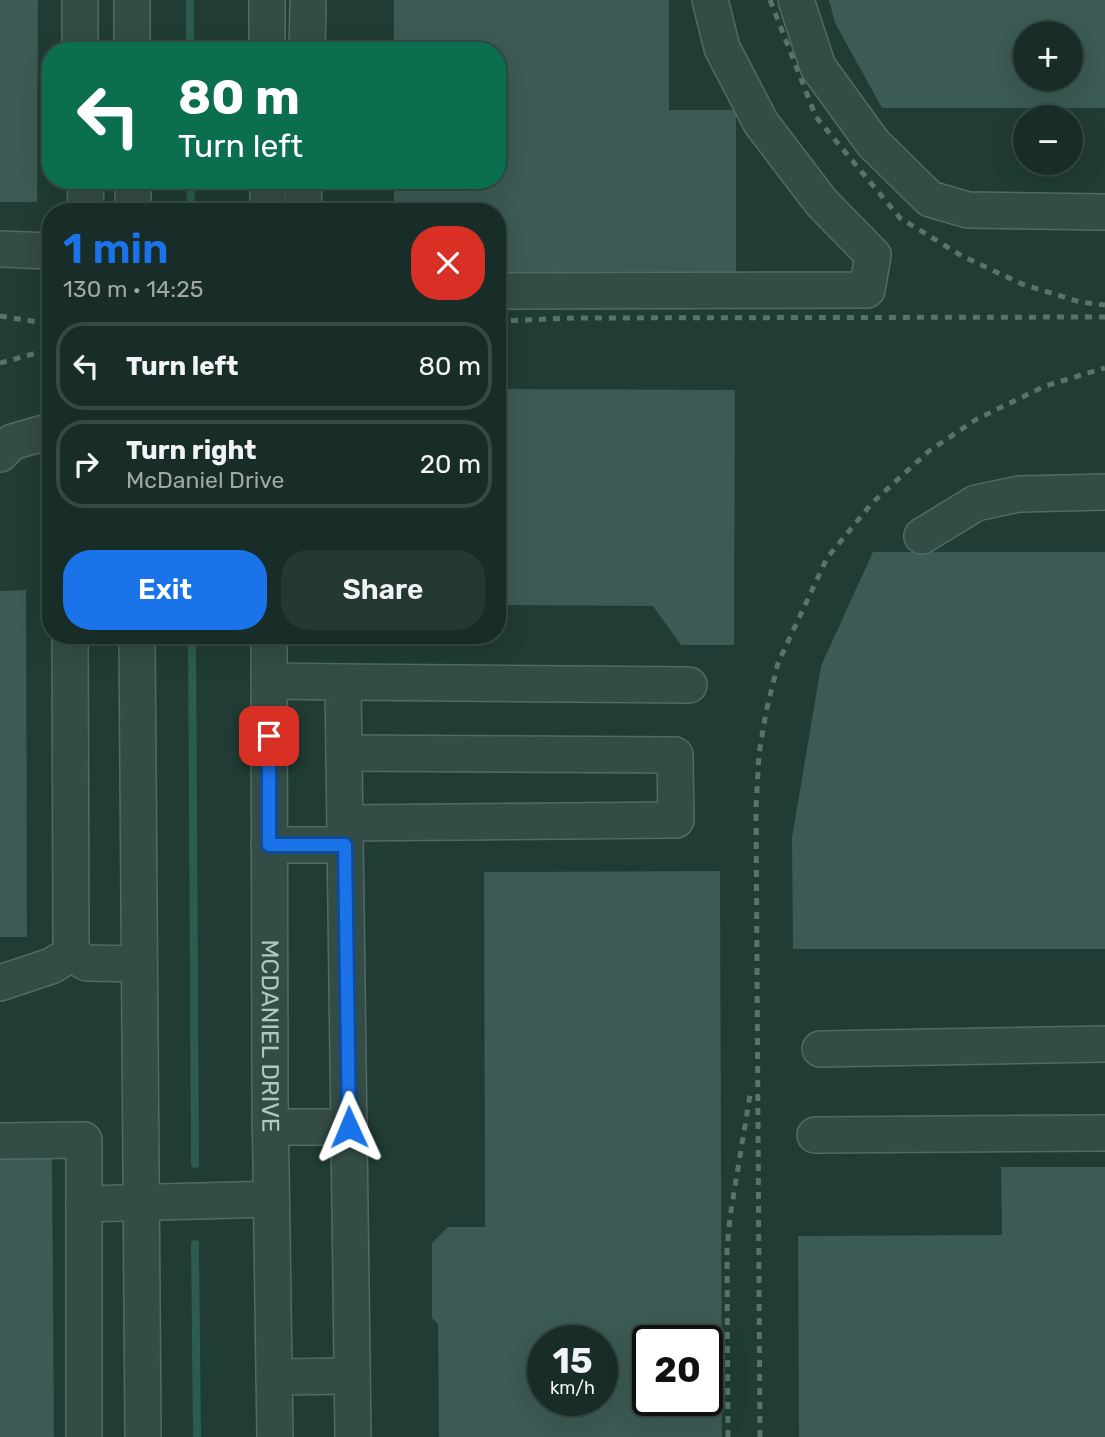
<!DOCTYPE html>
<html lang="en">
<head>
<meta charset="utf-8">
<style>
	body { margin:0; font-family:Rubik,sans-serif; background:#253933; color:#f1f3f6; height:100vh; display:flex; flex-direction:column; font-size:26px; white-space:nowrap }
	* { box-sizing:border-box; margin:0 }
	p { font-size:23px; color:#9fa8a7 }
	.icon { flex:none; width:38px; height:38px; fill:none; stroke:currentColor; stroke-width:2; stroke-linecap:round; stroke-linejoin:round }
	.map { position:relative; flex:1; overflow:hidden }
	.side { position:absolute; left:42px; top:203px; width:464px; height:441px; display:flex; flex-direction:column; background:#182d27; border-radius:28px; box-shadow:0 7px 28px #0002,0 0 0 2px #364944 }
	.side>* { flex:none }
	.guide { position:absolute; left:42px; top:42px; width:464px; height:147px; border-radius:28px; box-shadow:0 7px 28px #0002,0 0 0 2px #364944; background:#0b6e4f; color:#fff; overflow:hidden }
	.fabs { position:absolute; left:1013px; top:21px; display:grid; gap:14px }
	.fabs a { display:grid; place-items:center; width:70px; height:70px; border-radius:50%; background:#182d27; box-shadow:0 7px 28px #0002,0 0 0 2px #364944; font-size:35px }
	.speed { position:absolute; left:527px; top:1325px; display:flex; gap:14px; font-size:35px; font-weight:700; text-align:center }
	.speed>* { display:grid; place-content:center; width:91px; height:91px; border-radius:50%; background:#182d27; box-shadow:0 7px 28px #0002,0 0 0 2px #364944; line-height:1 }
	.speed small { font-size:18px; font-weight:400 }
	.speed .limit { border:4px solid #111; border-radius:10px; background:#fff; color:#111 }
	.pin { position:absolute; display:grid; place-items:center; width:60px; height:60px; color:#fff; margin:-30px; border-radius:14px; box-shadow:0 4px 10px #0006 }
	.me { position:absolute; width:77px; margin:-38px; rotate:359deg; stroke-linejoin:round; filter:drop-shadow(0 0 5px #0008) }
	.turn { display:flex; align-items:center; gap:24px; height:147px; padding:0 21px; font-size:32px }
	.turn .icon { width:91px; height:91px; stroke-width:2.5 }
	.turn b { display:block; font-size:49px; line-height:60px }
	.round { display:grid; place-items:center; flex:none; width:74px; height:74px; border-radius:28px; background:#253933 }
	.overview { display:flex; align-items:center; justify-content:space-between; height:119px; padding:0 21px }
	h1 { font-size:42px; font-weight:600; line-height:52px; color:#1a73e8 }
	.action { display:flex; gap:14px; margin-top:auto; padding:14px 21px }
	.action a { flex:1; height:80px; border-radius:28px; background:#1a73e8; color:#fff; font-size:28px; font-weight:600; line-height:80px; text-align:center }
	.action a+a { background:#253933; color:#f1f3f6 }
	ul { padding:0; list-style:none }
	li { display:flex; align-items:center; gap:21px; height:88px; margin:0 14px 10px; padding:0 7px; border:4px solid #364944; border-radius:28px }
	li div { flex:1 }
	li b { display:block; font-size:26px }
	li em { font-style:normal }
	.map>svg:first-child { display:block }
</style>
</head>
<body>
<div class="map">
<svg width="1105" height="1437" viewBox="0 0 1105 1437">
	<rect width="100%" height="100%" fill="#203c34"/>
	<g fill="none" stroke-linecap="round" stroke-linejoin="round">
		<g stroke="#2c5c4f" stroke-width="8">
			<path d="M190,0V51"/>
			<path d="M190,180L191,212"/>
			<path d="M192,635L195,1164"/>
			<path d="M195,1244L197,1437"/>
		</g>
	</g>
	<g fill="#3c5b54" fill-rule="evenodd">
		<path d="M0,0H38L37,202H0Z"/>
		<path d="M394,0H669V110H736V279H497V212H394V180H497V51H394Z"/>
		<path d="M829,0H1105V108H882L835,23ZM1026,33H1071V79H1026Z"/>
		<path d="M497,389L735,390L734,645H681L653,606L497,605Z"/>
		<path d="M873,552H1105V949H793L792,838L821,666Z"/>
		<path d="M26,590L27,937H0V591Z"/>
		<path d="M720,871L722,1437H439L438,1324L432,1318V1243L448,1227H485L484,872ZM542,1340H602V1400H542ZM648,1340H707V1400H648Z"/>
		<path d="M52,1157L54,1437H0V1158Z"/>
		<path d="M1001,1167H1105V1437H799L798,1236L1002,1235Z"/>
	</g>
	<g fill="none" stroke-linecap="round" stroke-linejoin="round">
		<g stroke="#526a64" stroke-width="38">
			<g id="minor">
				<path d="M80,0V51"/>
				<path d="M132,0V51"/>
				<path d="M267,0V51"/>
				<path d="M796,0L818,67L873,143L930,199L968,210L1105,212"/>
				<path d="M307,51L308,5"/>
				<path d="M85,180L86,212"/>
				<path d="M133,180V212"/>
				<path d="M268,180V212"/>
				<path d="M303,212L304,180"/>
				<path d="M0,249L51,251"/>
				<path d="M497,291L867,290L873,255L822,203L761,123L722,48L710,0"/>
				<path d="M0,454L12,442L51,431"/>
				<path d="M922,536L976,503L1019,494L1105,492"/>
				<path d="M70,635L71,954L87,963L139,964"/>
				<path d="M137,635L143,1437"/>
				<path id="s1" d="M269,635L270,1101L275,1437"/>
				<path d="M269,681L343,682L353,1437"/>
				<path d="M343,682L689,685"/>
				<path d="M344,753L675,755L676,820L345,823"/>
				<path d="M269,845H345"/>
				<path d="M0,983L51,966L71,954"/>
				<path d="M820,1049L1105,1044"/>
				<path d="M270,1127H349"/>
				<path d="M815,1135L1105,1133"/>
				<path d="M0,1141L84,1140V1204L271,1199"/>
				<path d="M84,1204V1437"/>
				<path d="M274,1377L352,1376"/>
			</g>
		</g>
		<use href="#minor" stroke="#344c46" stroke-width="35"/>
		<g stroke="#56736c" stroke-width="5" stroke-dasharray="7 7" stroke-linecap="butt">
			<path d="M770,0L816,117L900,218L962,256L1022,284L1080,302L1105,305"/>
			<path d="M0,316L51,324"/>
			<path d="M497,321L575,318L1105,317"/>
			<path d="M0,363L51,349"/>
			<path d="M728,1437L727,1250L730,1217L750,1095"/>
			<path d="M760,1437L756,808L759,754L766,712L778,663L827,558L872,503L929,451L977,419L1045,386L1105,368"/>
		</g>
	</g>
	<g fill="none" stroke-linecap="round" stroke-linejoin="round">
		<g stroke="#114b97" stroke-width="18">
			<path id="route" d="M269,736V845H345L349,1127"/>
		</g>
		<use href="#route" stroke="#1a73e8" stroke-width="12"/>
	</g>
	<g text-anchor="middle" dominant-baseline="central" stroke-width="5" stroke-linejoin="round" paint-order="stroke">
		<g font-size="24" fill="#afc8c2" stroke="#19312b">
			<text stroke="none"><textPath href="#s1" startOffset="401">MCDANIEL DRIVE</textPath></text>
		</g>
	</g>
</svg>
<div class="fabs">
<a>+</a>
<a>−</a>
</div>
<div class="speed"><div>15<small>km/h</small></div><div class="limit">20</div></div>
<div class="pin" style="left:269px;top:736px;background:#d93025"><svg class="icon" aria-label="arrive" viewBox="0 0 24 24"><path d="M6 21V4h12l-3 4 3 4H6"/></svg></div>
<svg class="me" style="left:349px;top:1127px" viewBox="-20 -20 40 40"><path d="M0-17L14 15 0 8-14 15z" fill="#1a73e8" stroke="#fff" stroke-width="4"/></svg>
<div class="guide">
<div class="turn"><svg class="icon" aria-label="left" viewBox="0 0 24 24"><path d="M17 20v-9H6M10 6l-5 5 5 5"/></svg><div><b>80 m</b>Turn left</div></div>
</div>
<section class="side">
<div class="overview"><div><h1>1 min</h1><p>130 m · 14:25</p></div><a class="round" style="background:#d93025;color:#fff"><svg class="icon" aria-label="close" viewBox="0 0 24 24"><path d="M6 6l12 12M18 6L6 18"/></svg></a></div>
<ul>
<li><svg class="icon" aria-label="left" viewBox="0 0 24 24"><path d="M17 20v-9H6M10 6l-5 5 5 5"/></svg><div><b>Turn left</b></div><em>80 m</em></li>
<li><svg class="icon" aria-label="right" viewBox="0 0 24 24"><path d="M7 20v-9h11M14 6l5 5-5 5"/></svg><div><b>Turn right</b><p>McDaniel Drive</p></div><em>20 m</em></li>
</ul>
<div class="action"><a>Exit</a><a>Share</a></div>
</section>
</div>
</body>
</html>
